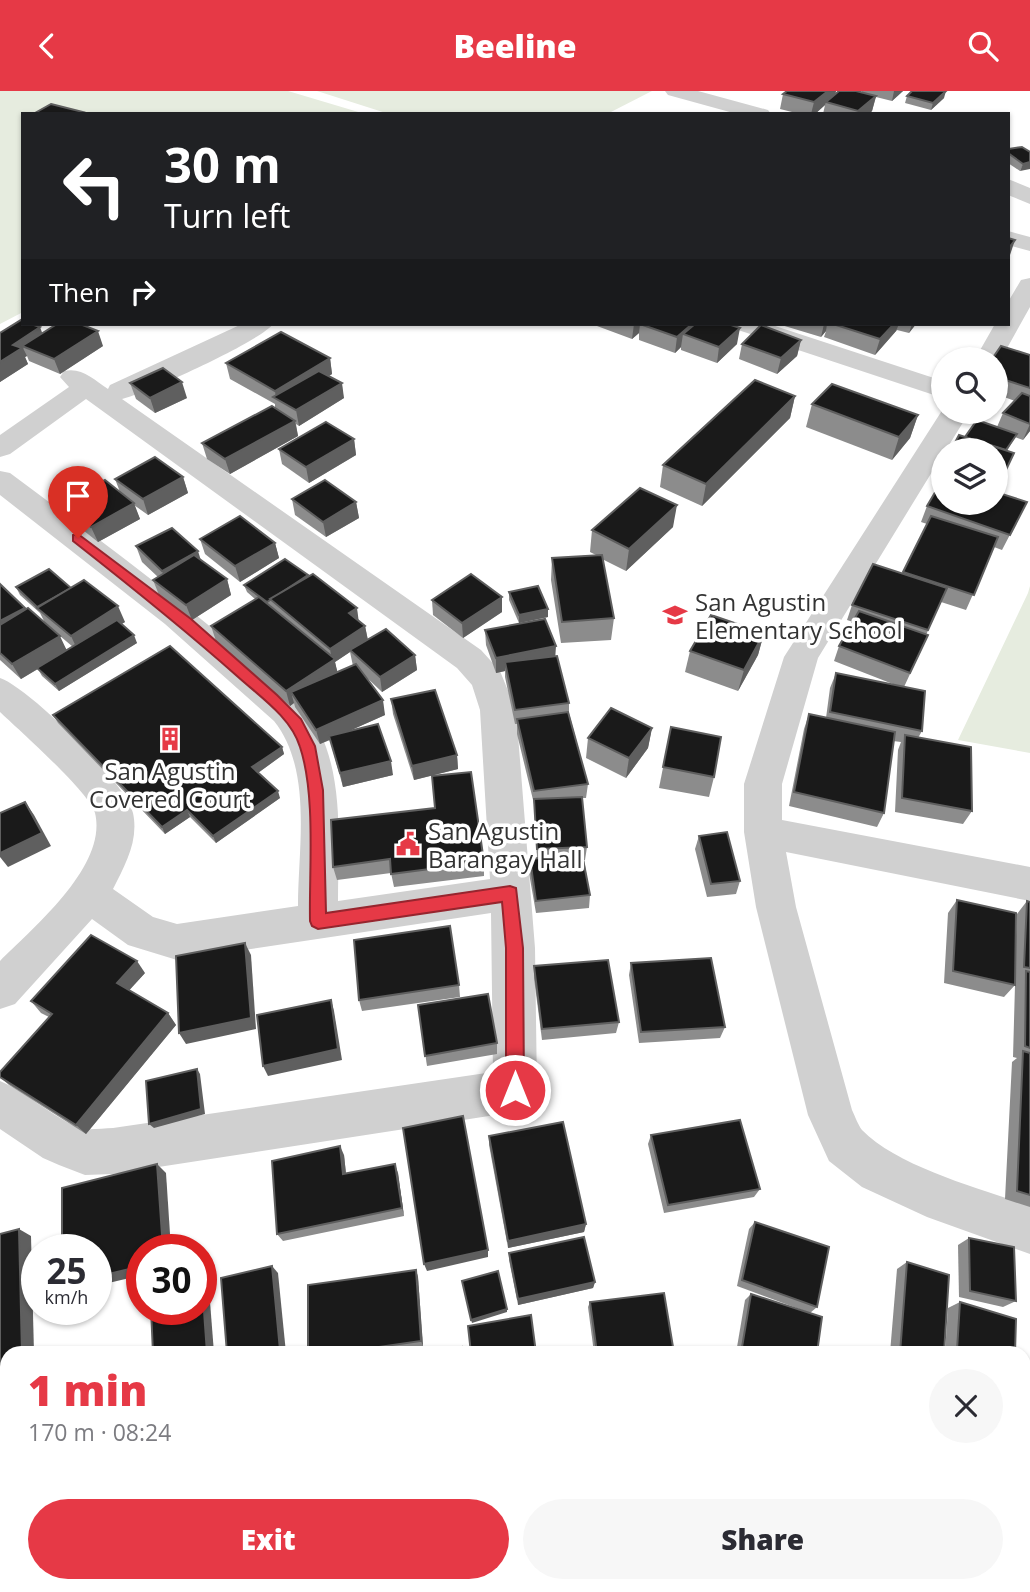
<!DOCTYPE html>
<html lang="en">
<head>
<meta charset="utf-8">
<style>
	body { margin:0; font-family:"Open Sans",sans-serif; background:#f7f7f7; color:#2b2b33; height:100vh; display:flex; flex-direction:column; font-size:26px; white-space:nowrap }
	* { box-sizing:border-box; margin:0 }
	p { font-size:23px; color:#7c7c81 }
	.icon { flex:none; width:38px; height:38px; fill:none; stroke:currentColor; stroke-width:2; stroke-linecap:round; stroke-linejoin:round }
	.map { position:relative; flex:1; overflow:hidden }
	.drawer { position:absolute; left:0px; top:1255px; width:1031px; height:247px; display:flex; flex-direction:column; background:#fff; border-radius:21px 21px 0 0; box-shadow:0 2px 5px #0004 }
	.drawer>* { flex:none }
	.top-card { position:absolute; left:21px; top:21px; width:989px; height:214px; border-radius:0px; box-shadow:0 2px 5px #0004; background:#202124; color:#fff; overflow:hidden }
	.controls { position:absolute; left:931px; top:256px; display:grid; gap:14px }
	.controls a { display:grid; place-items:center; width:77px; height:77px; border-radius:50%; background:#fff; box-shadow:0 2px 5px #0004; font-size:35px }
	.speed { position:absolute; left:21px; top:1143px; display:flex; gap:14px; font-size:35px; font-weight:700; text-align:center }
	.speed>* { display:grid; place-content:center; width:91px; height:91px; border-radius:50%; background:#fff; box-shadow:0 2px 5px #0004; line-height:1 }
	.speed small { font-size:18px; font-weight:400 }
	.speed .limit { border:10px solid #d22; background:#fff; color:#111 }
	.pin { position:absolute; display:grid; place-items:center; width:60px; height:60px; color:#fff; margin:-72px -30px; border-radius:50% 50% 50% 0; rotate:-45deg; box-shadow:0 0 7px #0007 }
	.pin .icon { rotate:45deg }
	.me { position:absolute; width:77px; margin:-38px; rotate:0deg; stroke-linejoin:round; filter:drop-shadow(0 0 5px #0008) }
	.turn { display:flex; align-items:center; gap:24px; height:147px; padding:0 28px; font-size:32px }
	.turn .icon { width:91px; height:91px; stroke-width:2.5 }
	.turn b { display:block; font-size:49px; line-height:60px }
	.then { display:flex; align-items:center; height:66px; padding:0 28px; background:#0003; gap:14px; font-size:26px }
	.round { display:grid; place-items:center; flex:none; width:74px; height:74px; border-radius:37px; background:#f7f7f7 }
	.summary { display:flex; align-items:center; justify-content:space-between; height:119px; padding:0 28px }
	h1 { font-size:42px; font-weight:800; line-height:52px; color:#e63946 }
	.action { display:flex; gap:14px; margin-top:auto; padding:14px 28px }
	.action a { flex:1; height:80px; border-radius:42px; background:#e63946; color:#fff; font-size:28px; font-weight:800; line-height:80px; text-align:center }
	.action a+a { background:#f7f7f7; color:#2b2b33 }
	header { display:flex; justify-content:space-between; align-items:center; height:91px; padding:0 28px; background:#e63946; color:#fff; font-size:32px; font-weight:800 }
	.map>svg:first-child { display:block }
</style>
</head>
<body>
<header><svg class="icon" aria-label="back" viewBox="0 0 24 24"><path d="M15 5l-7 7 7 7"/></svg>Beeline<svg class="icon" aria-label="search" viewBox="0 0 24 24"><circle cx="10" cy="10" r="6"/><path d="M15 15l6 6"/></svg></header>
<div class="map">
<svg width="1030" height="1501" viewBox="0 0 1030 1501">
	<rect width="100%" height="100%" fill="#fff"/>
	<g fill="#e6ecdf">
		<path d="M0,0H288L365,23H23V221L0,233Z"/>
		<path d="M317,0H652L607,23H389Z"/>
		<path d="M1030,495V662L958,649L1028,502Z"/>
	</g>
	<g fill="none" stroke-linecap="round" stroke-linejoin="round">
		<g fill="#d0d0d0" fill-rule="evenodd">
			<path d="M665,0H698L768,19L771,23H737L668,4Z"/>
			<path d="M1008,88L1030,97V113L1008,104Z"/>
			<path d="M1008,140L1030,146V160L1008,154Z"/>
			<path d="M1030,187V216L1001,268L996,274V268H975L995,233H1008V211L1021,189Z"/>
			<path d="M242,233H273C261,250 146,302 122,308L481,559L500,580L516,619L535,857L537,999L531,1014L515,1021L113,1083L85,1084L59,1074L43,1067L0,1038V990C25,1000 63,1034 84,1038C93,1039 104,1037 113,1037L493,981L491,822L177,869L128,854L92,828L15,913L0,918V870C33,837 108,775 95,722C91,703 18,638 0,621V587C28,596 127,693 133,722C139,750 125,774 113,798L153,826L177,833L298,815C298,757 313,679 274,630L165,533L0,404V380L10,382C85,438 159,492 230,552C266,582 310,610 326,656C343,704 338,760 338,810L490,788L480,619L472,594L457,577L86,308L10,363L0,366V344L69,296L60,286L64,280C82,276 93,288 108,298L110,294Z"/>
			<path d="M731,233H769L943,290V307L735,238Z"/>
			<path d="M943,318L970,320L946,359H943V363L818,567L782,693V729L1030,776V810L786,761L796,816L852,1019C855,1025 858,1034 862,1039C898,1076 981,1098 1030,1115V1163L927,1126L862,1096L829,1070L808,1024L756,816L744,741V693L784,566Z"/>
		</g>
	</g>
	<g fill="#8c8c8c" fill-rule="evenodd">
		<path d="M787,0H836L835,4L839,0H862L861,1L862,2V0H903L892,10L876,6L872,20L869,23H823L825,14L815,23H800L780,18L783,3Z"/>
		<path d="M907,5L944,7L931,19L905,12Z"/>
		<path d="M1008,58L1030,61L1020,80L1008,72Z"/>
		<path d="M597,233H728L737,253L717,272L681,259V256L675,262L639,249V242L632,248L597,235Z"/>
		<path d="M778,233H916L909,242L897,239L875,264L824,246L826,240L821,246Z"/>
		<path d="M0,242H42L103,255L60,283L29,270L27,265L25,266L28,273L0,291Z"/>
		<path d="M801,249L797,265L777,283L739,268L742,253Z"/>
		<path d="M1030,264V340L1023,349L1015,346L1007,360L1014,362L999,394L996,393V359L965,346L997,336L1003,322L1015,310L996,303V268Z"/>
		<path d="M330,267L332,283L329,285L344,307L299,335L296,333L298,345L230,383L207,368L202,352L275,317V313L230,288L226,272Z"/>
		<path d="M130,292L187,307L155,322L136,308Z"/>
		<path d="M795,305L790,327L702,415L660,396L663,374Z"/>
		<path d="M812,313L918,324L910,347L892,369L806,336Z"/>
		<path d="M354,348L356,364L309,392L282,373L279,358Z"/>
		<path d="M943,373V411H1027L1002,459L994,456L966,519L941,511L926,544H928L904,596L922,640L918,647L972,720L963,733L895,721L898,659L901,651L893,650L884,722L877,736L789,715L804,638L809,623L826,627L830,597L836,582L898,595L834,570L839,555L853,531L847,529L852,514L903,483L927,433L921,431L927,415L942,389L937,387Z"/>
		<path d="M183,386L188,402L148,424L134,414L140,428L98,451L69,428L62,412L120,401L115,388Z"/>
		<path d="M292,408L356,411L359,427L326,446L295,424Z"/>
		<path d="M673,436L626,480L602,468L614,527L611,549L561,552L551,489L552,467L596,464L590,461L592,439Z"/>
		<path d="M200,448L275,452L279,467L240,491L205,463Z"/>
		<path d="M136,455L201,469L227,488L231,504L192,529L159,504L153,489L158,486L142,471Z"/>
		<path d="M308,486L365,535L368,549L415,564L417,579L382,601L365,585L385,624L349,640L393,684L343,696L330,649L320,653L295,616L294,612L290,615L216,550L211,535L255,508L247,501L244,494ZM350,561L353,575L337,581L335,571Z"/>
		<path d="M0,493L26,519L45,532L40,522L20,504L16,496L71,497L125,531L121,533L137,552L59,600L42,585L38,578L21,588L0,569ZM46,533L73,556L67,559Z"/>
		<path d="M509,501L548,526L519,532L509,509Z"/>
		<path d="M502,506V521L463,547L433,524L432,509Z"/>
		<path d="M485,539L555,565L569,612V622L588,693L586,707H582L587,756L585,769H584L590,804L589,817L536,822L529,782L530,768H537L534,713L517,643V633H515L505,586V580L496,582L486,554Z"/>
		<path d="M764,542L758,564L738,600L685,581L690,560Z"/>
		<path d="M391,608L457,664L458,678L414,689L393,623Z"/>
		<path d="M53,624L282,656L284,663L258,682L280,707L216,752L190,726L165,743L58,632Z"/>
		<path d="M671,636L714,686L709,706L659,697Z"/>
		<path d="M652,637L648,657L626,687L586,667L588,647Z"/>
		<path d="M331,729L484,771V785L394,796L391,782L337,789L333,776Z"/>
		<path d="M699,745L740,790L736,803L707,806L695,758Z"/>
		<path d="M957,809L1016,845L1017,823L1027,810L1030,811V1116L1005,1108L1012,971L1017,967L1013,966L1015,894L1004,906L944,892L948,822Z"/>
		<path d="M631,872L725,936L720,947L639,952L629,884Z"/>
		<path d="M534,875L619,931L616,942L542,949L534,887Z"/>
		<path d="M145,882L129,899L168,922L176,934L86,1043L9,994L0,986V981L49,926L41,922L31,910Z"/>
		<path d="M459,894L460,906L362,920L359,909Z"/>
		<path d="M418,914L497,952V963L427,975Z"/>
		<path d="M651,1044L760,1098L754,1106L664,1122L648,1053Z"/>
		<path d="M489,1045L586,1133L584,1141L508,1157L489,1054Z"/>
		<path d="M344,1064L346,1083L398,1082L404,1125L283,1150L277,1143Z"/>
		<path d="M755,1131L817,1216L810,1222L737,1195L749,1138Z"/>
		<path d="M969,1147L1016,1210L1003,1216L959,1206L958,1154Z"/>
		<path d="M509,1162L595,1191L593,1197L518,1214L509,1169Z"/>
		<path d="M907,1171L944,1262H890L897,1178Z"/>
		<path d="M416,1179L418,1186L423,1255L375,1262H308Z"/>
		<path d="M751,1203L817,1262H736L745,1209Z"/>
		<path d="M590,1211L674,1262H594L588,1216Z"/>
		<path d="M960,1211L1015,1262H945L948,1217Z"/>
		<path d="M653,1494H707L708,1501H654Z"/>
		<path d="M938,1494H1024V1501H958Z"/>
	</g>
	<g fill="#5f5f5f">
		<path d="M828,0H836L834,7L826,11L825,14L815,23H811L814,11Z"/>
		<path d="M894,0H903L892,10Z"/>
		<path d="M946,0L944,7L931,19L933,12Z"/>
		<path d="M876,5L872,20L869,23H858V20Z"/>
		<path d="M1030,71V78L1020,80L1023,73Z"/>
		<path d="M1015,149L1010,164L1008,166V158Z"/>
		<path d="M634,233H649H640L639,242L632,248Z"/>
		<path d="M692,233H703L683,243L681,256L675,262L677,246Z"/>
		<path d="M824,233H827L826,240L821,246Z"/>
		<path d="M894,233H899L896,240L875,264L880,248Z"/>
		<path d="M912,233H916L909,242Z"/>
		<path d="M40,236L46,252L22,255L27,265L25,266L28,273L0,291V271L13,254Z"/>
		<path d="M740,237L737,253L717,272L719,256Z"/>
		<path d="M98,240L103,255L60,283L54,268Z"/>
		<path d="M801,249L797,265L777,283L781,267Z"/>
		<path d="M330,267L332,283L283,312L276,308L275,300Z"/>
		<path d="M182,291L187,307L155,322L150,307Z"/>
		<path d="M342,292L344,307L299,335L296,319Z"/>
		<path d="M795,305L790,327L702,415L706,393Z"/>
		<path d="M918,324L910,347L892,369L899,346Z"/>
		<path d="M295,330L298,345L230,383L225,368Z"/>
		<path d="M1030,333V340L1023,349Z"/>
		<path d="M354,348L356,364L309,392L306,376Z"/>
		<path d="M183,386L188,402L148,424L143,408Z"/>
		<path d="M356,411L359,427L326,446L323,431Z"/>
		<path d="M134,412L140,428L98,451L91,436Z"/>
		<path d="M677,414L673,436L626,480L629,458Z"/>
		<path d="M275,452L279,467L240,491L235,475Z"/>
		<path d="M198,460L203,476L167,495L162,480Z"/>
		<path d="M227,488L231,504L192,529L186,514Z"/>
		<path d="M502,506V521L463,547L462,532Z"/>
		<path d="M118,515L125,531L78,560L71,545Z"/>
		<path d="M25,517L33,532L0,550V530Z"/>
		<path d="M357,517L359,532L349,522Z"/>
		<path d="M548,518V526L519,532V524Z"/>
		<path d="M365,535L368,550L350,559V561L335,571L338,583L291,601L294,612L290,615L286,600L332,570L330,558Z"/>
		<path d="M764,542L758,564L738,600L744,579Z"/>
		<path d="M134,544L137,552L59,600L55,593Z"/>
		<path d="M60,545L67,560L21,588L12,573Z"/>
		<path d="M556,555L555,570L505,571V580L496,582V567Z"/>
		<path d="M415,564L417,579L382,601L380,586Z"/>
		<path d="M383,609L385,624L320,653L316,639Z"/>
		<path d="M652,637L648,657L626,687L629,667Z"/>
		<path d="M282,656L284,663L255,684L252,676Z"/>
		<path d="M457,664L458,678L414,689L412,675Z"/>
		<path d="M391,670L393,684L343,696L340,682Z"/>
		<path d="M278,700L280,707L216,752L213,745Z"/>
		<path d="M25,711L34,724L51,755L8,776L0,766V762Z"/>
		<path d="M187,719L190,726L165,743L162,736Z"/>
		<path d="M245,852L251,864L256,938L186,953L179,942Z"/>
		<path d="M137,870L145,882L125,904L117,892Z"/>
		<path d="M331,909L334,920L342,969L268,985L263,975Z"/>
		<path d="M168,922L176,934L86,1043L76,1034Z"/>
		<path d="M197,978L200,983L205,1023L154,1037L149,1033Z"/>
		<path d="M340,1055L344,1064L347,1092L343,1083Z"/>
		<path d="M157,1073L166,1082L171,1158H163Z"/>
		<path d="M395,1073L398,1082L404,1125L402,1117Z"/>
		<path d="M586,1133L584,1141L508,1157V1150Z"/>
		<path d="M19,1138L31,1145L34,1262H22Z"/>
		<path d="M488,1159V1166L427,1180L424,1173Z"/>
		<path d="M142,1175V1184L96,1195V1186Z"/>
		<path d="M272,1175L278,1182L286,1262H267Z"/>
		<path d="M416,1179L418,1186L423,1255L421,1250Z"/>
		<path d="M595,1191L593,1197L518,1214V1208Z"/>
		<path d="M202,1192L209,1198L214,1262H207Z"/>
		<path d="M507,1218V1221L472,1232L471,1229Z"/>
		<path d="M7,1303V1310L0,1312V1305Z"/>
		<path d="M7,1479V1482L0,1484V1481Z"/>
		<rect x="81" y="1494" width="12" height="7"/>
		<rect x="276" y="1494" width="7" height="7"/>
	</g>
	<g fill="#1a1a1a" stroke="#5f5f5f" stroke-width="2">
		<path d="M787,0H828L814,11L783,3Z"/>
		<path d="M839,0H856L876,5L858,20L826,11Z"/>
		<path d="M912,0H946L933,12L907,5Z"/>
		<path d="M51,13L83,21L79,23H40L35,22Z"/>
		<path d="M1022,56L1030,61V71L1023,73L1008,62V58Z"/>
		<path d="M1008,147L1015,149L1008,158Z"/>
		<path d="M21,229L23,230V233H31L40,236L13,254L22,257L0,271V242Z"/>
		<path d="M57,233H80L98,240L54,268L22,255Z"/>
		<path d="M640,233H692L677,246Z"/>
		<path d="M695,233H728L740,237L719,256L683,243Z"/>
		<path d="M833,233H894L880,248Z"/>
		<path d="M761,234L801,249L781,267L742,253Z"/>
		<path d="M281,241L330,267L275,300L226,272Z"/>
		<path d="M1001,255L1030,264V297L996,286V268H992Z"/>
		<path d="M163,277L182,291L150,307L130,292Z"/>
		<path d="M319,280L342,292L296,319L273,306Z"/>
		<path d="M755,289L795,305L706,393L663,374Z"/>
		<path d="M832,293L918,324L899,346L812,313Z"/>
		<path d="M1022,302L1030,305V333L1003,322Z"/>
		<path d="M272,315L295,330L225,368L202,352Z"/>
		<path d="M977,329L1017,343L1006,359L965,346Z"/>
		<path d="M326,331L354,348L306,376L279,358Z"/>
		<path d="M959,344L1014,362L1006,379L996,375V359H951Z"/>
		<path d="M155,366L183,386L143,408L115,388Z"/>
		<path d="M943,388V411H996V401L1027,411L1010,444L927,415Z"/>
		<path d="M105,389L134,412L91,436L62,412Z"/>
		<path d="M325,389L356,411L323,431L292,408Z"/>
		<path d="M640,397L677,414L629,458L592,439Z"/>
		<path d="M240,425L275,452L235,475L200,448Z"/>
		<path d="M931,425L998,446L974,504L903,481Z"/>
		<path d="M172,437L198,460L162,480L136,455Z"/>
		<path d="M194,464L227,488L186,514L153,489Z"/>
		<path d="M602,464L614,527L562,531L552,467Z"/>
		<path d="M285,468L308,484L267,511L244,494Z"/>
		<path d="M873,473L947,497L928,539L852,514Z"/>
		<path d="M49,478L71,497L37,516L16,496Z"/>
		<path d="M313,483L357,517L349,522L365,535L330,558L270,508Z"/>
		<path d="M471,483L502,506L462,532L432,509Z"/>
		<path d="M84,489L118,515L71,545L37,517Z"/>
		<path d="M0,493L25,517L0,530Z"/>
		<path d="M538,495L548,518L519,524L509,501Z"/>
		<path d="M259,506L335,568L286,600L211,535Z"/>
		<path d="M28,517L60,545L12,573L0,562V534Z"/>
		<path d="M859,520L928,544L910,582L839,555Z"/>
		<path d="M711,524L764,542L744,579L690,560Z"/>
		<path d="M545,528L556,555L496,567L485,539Z"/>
		<path d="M117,529L134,544L55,593L37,577Z"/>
		<path d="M386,538L415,564L380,586L350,559Z"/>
		<path d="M170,555L282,656L252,676L278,700L213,745L187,719L162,736L53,624Z"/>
		<path d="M557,565L569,612L515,619L505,571Z"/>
		<path d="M356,573L383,609L316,639L291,601Z"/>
		<path d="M836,582L925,600L922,640L830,621Z"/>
		<path d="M435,599L457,664L412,675L391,608Z"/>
		<path d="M611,617L652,637L629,667L588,647Z"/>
		<path d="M568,621L588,693L534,700L517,628Z"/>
		<path d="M809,623L895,641L884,722L794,701Z"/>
		<path d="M378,633L391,670L340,682L329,645Z"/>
		<path d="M671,636L721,646L714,686L663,676Z"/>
		<path d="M905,644L971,656L972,720L902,707Z"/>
		<path d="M471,681L484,771L391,783L390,768L333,776L331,729L435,717L432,685Z"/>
		<path d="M582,706L587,756L537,758L534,708Z"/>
		<path d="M25,711L42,742L0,762V722Z"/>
		<path d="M727,741L740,790L711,793L699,745Z"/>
		<path d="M582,763L590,804L536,810L530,768Z"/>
		<path d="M957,809L1016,822L1015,894L953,880Z"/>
		<path d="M1027,810L1030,811V877L1024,876Z"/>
		<path d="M450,835L459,894L359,909L354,849Z"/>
		<path d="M91,844L137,870L117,892L168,922L76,1034L0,986V981L52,923L31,910Z"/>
		<path d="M245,852L251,927L179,942L176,865Z"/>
		<path d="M711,867L725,936L641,941L631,872Z"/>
		<path d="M608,869L619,931L542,938L534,875Z"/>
		<path d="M1026,880L1030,881V957L1025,955Z"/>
		<path d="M488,903L497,952L425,965L418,914Z"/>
		<path d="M331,909L338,958L263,975L257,924Z"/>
		<path d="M1023,960L1030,962V1104L1017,1100Z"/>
		<path d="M197,978L201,1018L149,1033L146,990Z"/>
		<path d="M463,1025L488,1159L424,1173L403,1037Z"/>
		<path d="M740,1029L760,1098L668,1114L651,1044Z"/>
		<path d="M563,1031L586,1133L508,1150L489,1045Z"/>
		<path d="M340,1055L343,1083L395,1073L402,1117L277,1143L272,1070Z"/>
		<path d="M157,1073L163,1158H142V1175L96,1186V1158H62V1097Z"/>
		<path d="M755,1131L829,1156L817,1216L742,1189Z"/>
		<path d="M19,1138L22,1262H7V1303L0,1305V1143Z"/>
		<path d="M584,1146L595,1191L518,1208L509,1162Z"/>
		<path d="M969,1147L1014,1156L1016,1210L970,1200Z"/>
		<path d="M907,1171L949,1184L944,1262H900Z"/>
		<path d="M272,1175L280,1259L267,1262H227L221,1187Z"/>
		<path d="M416,1179L421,1250L337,1262H308V1194Z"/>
		<path d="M498,1180L507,1218L471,1229L462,1190Z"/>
		<path d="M202,1192L207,1262H153L151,1218H201Z"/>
		<path d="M664,1202L674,1262H597L590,1211Z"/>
		<path d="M751,1203L822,1226L817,1262H741Z"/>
		<path d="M960,1211L1016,1228L1015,1262H966L957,1259Z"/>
		<path d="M531,1224L536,1262H471L468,1235Z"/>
		<path d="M462,1256L463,1262H435Z"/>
		<path d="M7,1314V1479L0,1481V1316Z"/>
		<path d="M1024,1424V1501H966L945,1494H1024Z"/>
		<rect x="25" y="1494" width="56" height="7"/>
		<path d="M87,1494H128L96,1501H86Z"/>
		<rect x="185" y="1494" width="91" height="7"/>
		<path d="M344,1494H450L451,1501H345Z"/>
		<path d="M474,1494H549L550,1501H475Z"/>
		<path d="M656,1494H707L708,1501H657Z"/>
	</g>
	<path fill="#e63946" stroke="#96252e" stroke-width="2" d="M78,443L191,528L277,604L301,628L315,655L323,699L326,822L510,795L516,797L523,857L524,999L521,1005L515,1008L508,1005L506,999V857L502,811L318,838L312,835L310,830C309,779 316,704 300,656C291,626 259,605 237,585C184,538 129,494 73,450V444Z"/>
	<defs>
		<g id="school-bare" transform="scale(1.89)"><path d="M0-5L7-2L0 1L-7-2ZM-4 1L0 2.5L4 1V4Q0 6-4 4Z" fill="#e63946" stroke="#fff" stroke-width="2.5" paint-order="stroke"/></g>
		<g id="building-bare" transform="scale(1.89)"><path d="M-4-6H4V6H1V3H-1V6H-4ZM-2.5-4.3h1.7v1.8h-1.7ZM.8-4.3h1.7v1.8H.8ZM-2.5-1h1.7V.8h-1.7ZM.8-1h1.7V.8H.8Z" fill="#e63946" stroke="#fff" stroke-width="2.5" paint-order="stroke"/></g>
		<g id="civic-bare" transform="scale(1.89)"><path d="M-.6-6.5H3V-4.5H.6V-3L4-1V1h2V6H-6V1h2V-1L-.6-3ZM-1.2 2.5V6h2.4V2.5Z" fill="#e63946" stroke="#fff" stroke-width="2.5" paint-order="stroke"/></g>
	</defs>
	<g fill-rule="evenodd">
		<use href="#school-bare" x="675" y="524"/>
		<use href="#building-bare" x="170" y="648"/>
		<use href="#civic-bare" x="408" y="753"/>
	</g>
	<g text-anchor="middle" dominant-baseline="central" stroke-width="7" stroke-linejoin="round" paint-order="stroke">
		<g font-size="24" fill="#333" stroke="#fff" text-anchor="start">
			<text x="695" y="510">San Agustin<tspan x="695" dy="28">Elementary School</tspan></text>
			<text x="170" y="679" text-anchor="middle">San Agustin<tspan x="170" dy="28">Covered Court</tspan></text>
			<text x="428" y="739">San Agustin<tspan x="428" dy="28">Barangay Hall</tspan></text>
		</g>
	</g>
</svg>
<div class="controls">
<a><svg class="icon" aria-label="search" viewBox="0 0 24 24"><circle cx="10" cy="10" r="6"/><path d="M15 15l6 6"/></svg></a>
<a><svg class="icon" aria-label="layers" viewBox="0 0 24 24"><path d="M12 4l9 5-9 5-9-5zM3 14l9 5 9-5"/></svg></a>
</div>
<div class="speed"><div>25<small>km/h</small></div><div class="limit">30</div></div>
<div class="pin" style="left:78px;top:447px;background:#d93025"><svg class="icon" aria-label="arrive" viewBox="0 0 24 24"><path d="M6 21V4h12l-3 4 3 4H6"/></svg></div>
<svg class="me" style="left:515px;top:999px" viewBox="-20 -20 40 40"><circle r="17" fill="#e63946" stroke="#fff" stroke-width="3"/><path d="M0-11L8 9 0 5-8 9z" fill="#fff"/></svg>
<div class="top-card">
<div class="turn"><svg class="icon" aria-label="left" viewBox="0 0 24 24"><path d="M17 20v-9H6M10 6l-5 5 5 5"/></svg><div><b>30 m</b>Turn left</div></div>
<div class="then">Then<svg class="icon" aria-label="right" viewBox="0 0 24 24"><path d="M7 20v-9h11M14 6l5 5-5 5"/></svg></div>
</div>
<section class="drawer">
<div class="summary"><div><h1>1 min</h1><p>170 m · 08:24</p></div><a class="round"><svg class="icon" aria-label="close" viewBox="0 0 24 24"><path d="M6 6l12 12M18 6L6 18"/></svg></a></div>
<div class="action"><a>Exit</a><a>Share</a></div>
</section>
</div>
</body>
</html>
